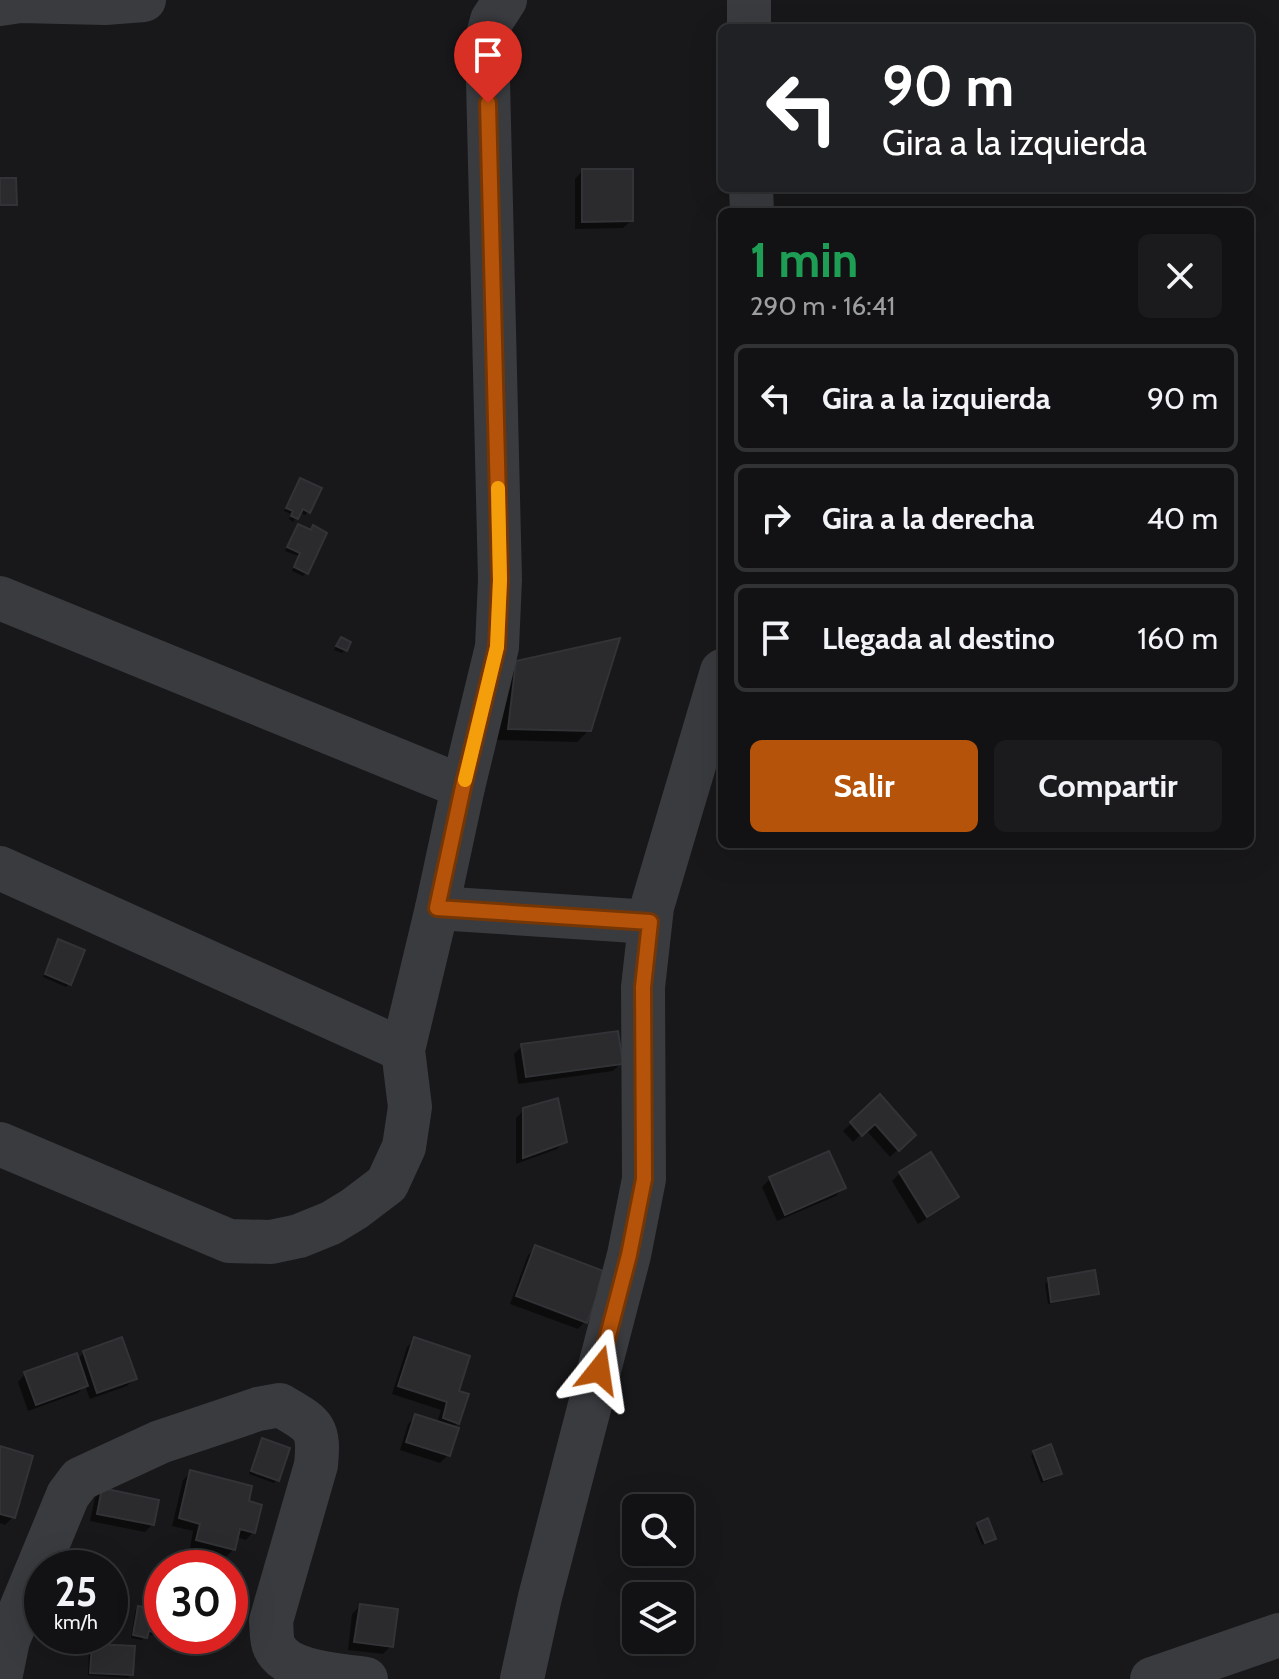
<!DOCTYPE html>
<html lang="es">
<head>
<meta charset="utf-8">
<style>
	body { margin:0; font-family:Cabin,sans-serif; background:#1b1b1d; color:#f1f3f6; height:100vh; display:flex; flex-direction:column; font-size:30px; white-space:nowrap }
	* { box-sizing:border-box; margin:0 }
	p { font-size:26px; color:#9c9ea0 }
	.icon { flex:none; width:44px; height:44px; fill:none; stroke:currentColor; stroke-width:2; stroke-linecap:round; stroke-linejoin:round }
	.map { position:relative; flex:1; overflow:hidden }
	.side { position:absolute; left:718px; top:208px; width:536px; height:640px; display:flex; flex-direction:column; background:#121214; border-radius:12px; box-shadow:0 8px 32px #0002,0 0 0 2px #313234 }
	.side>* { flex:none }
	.hud { position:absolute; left:718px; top:24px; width:536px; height:168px; border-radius:12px; box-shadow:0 8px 32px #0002,0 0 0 2px #313234; background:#202124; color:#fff; overflow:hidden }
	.fabs { position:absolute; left:622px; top:1494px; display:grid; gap:16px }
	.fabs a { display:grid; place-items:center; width:72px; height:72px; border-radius:12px; background:#121214; box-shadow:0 8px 32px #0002,0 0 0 2px #313234; font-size:40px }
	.speed { position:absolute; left:24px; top:1550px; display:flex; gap:16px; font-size:40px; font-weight:700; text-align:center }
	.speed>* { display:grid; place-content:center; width:104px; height:104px; border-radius:50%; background:#121214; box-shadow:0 8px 32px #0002,0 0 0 2px #313234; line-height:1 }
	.speed small { font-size:20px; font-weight:400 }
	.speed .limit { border:12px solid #d22; background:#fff; color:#111 }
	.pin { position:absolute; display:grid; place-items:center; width:68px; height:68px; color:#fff; margin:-82px -34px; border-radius:50% 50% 50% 0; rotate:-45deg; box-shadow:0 0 8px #0007 }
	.pin .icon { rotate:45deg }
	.me { position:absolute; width:88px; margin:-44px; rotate:15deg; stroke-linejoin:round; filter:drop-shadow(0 0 6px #0008) }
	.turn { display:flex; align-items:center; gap:28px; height:168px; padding:0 32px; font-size:36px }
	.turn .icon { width:104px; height:104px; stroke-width:2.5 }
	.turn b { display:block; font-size:56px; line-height:68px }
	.round { display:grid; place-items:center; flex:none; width:84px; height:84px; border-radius:12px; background:#1b1b1d }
	.summary { display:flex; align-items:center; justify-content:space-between; height:136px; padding:0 32px }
	h1 { font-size:48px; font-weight:700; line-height:60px; color:#1e9e55 }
	.primary-button { display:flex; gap:16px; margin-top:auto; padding:16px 32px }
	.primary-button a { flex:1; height:92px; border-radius:12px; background:#b45309; color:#fff; font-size:32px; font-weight:700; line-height:92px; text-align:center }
	.primary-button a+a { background:#1b1b1d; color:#f1f3f6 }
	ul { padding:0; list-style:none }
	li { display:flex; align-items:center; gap:24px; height:108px; margin:0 16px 12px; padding:0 16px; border:4px solid #313234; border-radius:12px }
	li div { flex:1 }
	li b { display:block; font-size:30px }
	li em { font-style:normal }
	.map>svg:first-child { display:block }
</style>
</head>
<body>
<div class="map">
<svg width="1279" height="1679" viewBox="0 0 1279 1679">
	<rect width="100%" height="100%" fill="#18181a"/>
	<g fill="#0007">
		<path d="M582,171L631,221L623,228L575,229V179Z"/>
		<path d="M298,484L308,512L305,515L299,512L293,522L289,519L291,514L284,511Z"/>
		<path d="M299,526L306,573L303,576L292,571L298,556L285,551Z"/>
		<path d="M338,642L345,650L342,653L334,650Z"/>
		<path d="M517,662L589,730L577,742L497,740L505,675Z"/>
		<path d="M59,942L69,984L66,987L43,977L55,945Z"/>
		<path d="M522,1046L621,1063L613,1071L518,1084L514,1054Z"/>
		<path d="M879,1097L914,1134L890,1157L866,1130L853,1142L843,1131Z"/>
		<path d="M524,1110L565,1141L557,1149L516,1164V1118Z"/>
		<path d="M900,1173L956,1197L949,1205L918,1224L892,1181Z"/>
		<path d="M770,1179L843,1188L836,1196L777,1221L762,1187Z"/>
		<path d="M536,1248L586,1321L578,1329L510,1304L528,1255Z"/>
		<path d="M1049,1280L1097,1293L1094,1296L1048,1304L1045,1284Z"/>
		<path d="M415,1340L456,1392L458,1423L452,1428L456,1429L448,1455L440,1463L400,1450L408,1424L416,1416L437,1423L441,1410L392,1394L407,1347Z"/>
		<path d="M84,1352L135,1378L127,1386L90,1399L85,1386L78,1393L28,1411L18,1382L25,1374L77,1360Z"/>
		<path d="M262,1440L277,1480L274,1483L249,1474L259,1444Z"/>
		<path d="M0,1448L13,1517L5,1525L0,1523Z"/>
		<path d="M1034,1452L1060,1473L1057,1477L1041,1483L1031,1456Z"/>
		<path d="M191,1472L246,1503L253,1532L246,1540L236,1537L234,1549L226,1557L190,1548L193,1531L172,1526L183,1480Z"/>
		<path d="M102,1490L153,1524L145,1532L90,1521L95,1498Z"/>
		<path d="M979,1524L993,1538L982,1545L975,1528Z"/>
		<path d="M360,1606L391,1646L383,1654L348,1650L352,1614Z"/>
		<path d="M139,1608L162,1612V1636H182L178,1640L146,1634L142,1640L131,1638L135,1611Z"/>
		<path d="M206,1636H228L227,1643L224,1646L205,1643Z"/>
		<path d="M93,1646L131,1674L128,1678L88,1675L89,1649Z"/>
	</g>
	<g fill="#2b2b2e" stroke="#323336" stroke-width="2">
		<path d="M582,169H633V221L582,222Z"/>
		<path d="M0,178H16L17,205H0Z"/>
		<path d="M300,478L322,488L310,513L303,509L298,519L291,516L293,511L286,508Z"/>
		<path d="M298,524L311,530L313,525L327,533L308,574L294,567L300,553L287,547Z"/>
		<path d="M341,637L351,642L347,651L336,646Z"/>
		<path d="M620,638L591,731L508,729L516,661Z"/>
		<path d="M58,939L85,950L71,985L45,974Z"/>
		<path d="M618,1031L623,1064L526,1077L521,1044Z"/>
		<path d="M880,1094L916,1135L899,1151L875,1124L862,1136L850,1122Z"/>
		<path d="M558,1098L567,1142L523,1158V1108Z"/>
		<path d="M829,1151L846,1188L785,1215L769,1177Z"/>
		<path d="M931,1152L959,1197L927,1217L899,1172Z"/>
		<path d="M535,1245L606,1272L587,1323L516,1296Z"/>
		<path d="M1095,1270L1099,1294L1051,1302L1048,1278Z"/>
		<path d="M122,1337L137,1379L97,1393L83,1351Z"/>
		<path d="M414,1337L470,1356L459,1391L469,1394L459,1424L443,1418L447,1402L398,1386Z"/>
		<path d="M77,1353L88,1386L36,1405L24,1372Z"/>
		<path d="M415,1414L459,1428L450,1456L406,1442Z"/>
		<path d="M262,1438L290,1448L279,1481L251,1471Z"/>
		<path d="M1051,1444L1062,1474L1044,1480L1033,1451Z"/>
		<path d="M0,1446L33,1456L15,1518L0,1514Z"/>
		<path d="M190,1470L252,1486L249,1501L262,1505L255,1533L240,1529L235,1550L196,1540L200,1524L179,1518Z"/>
		<path d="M102,1488L159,1500L154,1525L97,1514Z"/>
		<path d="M988,1518L996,1539L985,1543L977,1523Z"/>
		<path d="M360,1604L398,1609L393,1647L354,1642Z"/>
		<path d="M138,1606L162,1610V1633L149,1631L147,1638L133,1635Z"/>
		<path d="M230,1624H233L229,1644L207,1640L208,1636H230Z"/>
		<path d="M92,1644L135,1646L133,1675L90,1673Z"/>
	</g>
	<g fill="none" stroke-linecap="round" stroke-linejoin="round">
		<g stroke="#393b3f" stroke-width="44">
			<path d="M0,4L20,1L105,3L144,0"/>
			<path d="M749,28V0"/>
			<path d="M751,188L752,212"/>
			<path d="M0,598L463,787"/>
			<path d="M0,868L403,1050"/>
			<path d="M437,908L650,922"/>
			<path d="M0,1144L229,1241L271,1242L299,1236L331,1223L354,1209L387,1184L404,1147L410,1107L403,1050L437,908L463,787L497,647L500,580L487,39L492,20L505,0"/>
			<path d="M0,1679L8,1640L68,1495L80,1479L160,1442L258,1409L280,1405C313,1425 320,1425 316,1465L271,1621C272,1629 271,1640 274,1646C286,1674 340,1675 366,1679"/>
			<path d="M522,1679L540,1597L629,1255L644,1179L643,987L652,907L722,671"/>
			<path d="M1152,1679L1279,1635"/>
		</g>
	</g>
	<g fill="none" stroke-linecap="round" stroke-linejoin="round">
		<g stroke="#753606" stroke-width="20">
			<path id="route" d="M488,103L500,580L497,647L463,787L437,908L650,922L643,987L644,1179L629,1255L599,1370"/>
		</g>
		<use href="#route" stroke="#b45309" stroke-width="14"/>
		<path stroke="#f59e0b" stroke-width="14" d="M465,780L497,647L500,580L498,488"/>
	</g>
</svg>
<div class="fabs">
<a><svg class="icon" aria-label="search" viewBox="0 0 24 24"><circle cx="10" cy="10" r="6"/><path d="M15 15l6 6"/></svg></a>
<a><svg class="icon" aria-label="layers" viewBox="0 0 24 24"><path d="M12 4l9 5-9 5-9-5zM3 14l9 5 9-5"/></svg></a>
</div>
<div class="speed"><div>25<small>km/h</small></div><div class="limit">30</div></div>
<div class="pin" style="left:488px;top:103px;background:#d93025"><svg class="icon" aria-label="arrive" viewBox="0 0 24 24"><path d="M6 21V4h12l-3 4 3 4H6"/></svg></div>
<svg class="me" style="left:599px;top:1370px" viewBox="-20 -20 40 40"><path d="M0-17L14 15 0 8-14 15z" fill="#b45309" stroke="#fff" stroke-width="4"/></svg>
<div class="hud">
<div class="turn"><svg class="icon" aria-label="left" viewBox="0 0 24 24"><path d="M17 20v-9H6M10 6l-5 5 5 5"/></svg><div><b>90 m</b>Gira a la izquierda</div></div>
</div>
<section class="side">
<div class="summary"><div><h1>1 min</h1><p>290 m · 16:41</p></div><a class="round"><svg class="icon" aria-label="close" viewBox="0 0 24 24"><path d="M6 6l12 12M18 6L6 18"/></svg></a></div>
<ul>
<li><svg class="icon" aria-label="left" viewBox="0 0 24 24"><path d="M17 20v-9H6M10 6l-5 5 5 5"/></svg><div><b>Gira a la izquierda</b></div><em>90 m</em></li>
<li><svg class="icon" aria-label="right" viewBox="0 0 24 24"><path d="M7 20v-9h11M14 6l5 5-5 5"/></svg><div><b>Gira a la derecha</b></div><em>40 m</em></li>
<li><svg class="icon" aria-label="arrive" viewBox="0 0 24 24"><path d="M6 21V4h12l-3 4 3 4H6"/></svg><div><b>Llegada al destino</b></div><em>160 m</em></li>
</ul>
<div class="primary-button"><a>Salir</a><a>Compartir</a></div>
</section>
</div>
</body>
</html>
